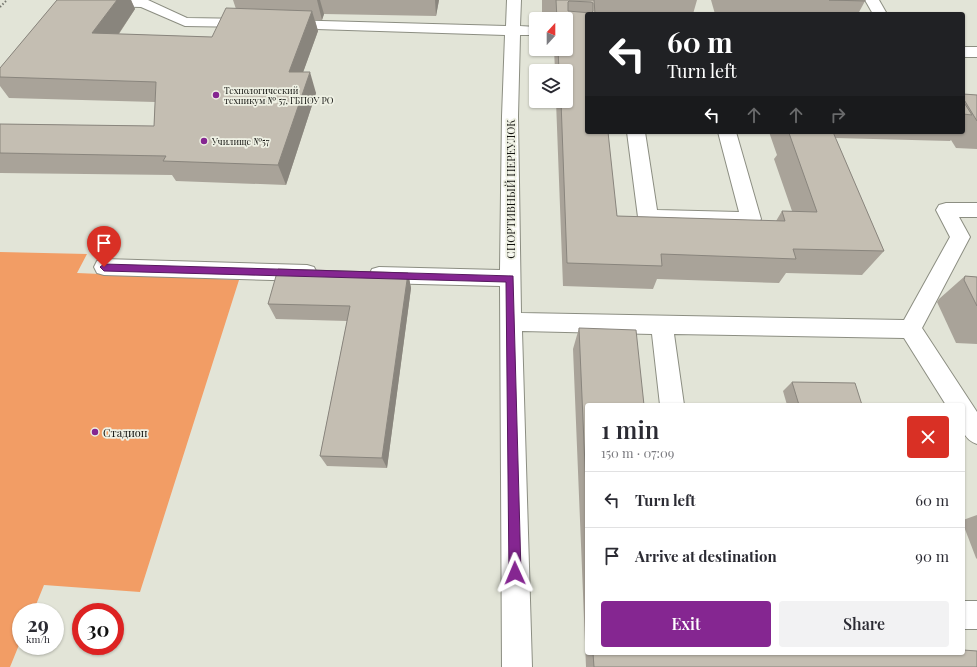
<!DOCTYPE html>
<html lang="en">
<head>
<meta charset="utf-8">
<style>
	body { margin:0; font-family:"Playfair Display",serif; background:#f2f2f3; color:#2b2b33; height:100vh; display:flex; flex-direction:column; font-size:15px; white-space:nowrap }
	* { box-sizing:border-box; margin:0 }
	p { font-size:13px; color:#7c7c81 }
	.icon { flex:none; width:22px; height:22px; fill:none; stroke:currentColor; stroke-width:2; stroke-linecap:round; stroke-linejoin:round }
	.map { position:relative; flex:1; overflow:hidden }
	.side { position:absolute; left:585px; top:403px; width:380px; height:252px; display:flex; flex-direction:column; background:#fff; border-radius:4px; box-shadow:0 1px 3px #0004 }
	.side>* { flex:none }
	.guide { position:absolute; left:585px; top:12px; width:380px; height:122px; border-radius:4px; box-shadow:0 1px 3px #0004; background:#202124; color:#fff; overflow:hidden }
	.needle { width:26px; rotate:21deg }
	.tools { position:absolute; left:529px; top:12px; display:grid; gap:8px }
	.tools a { display:grid; place-items:center; width:44px; height:44px; border-radius:4px; background:#fff; box-shadow:0 1px 3px #0004; font-size:20px }
	.speed { position:absolute; left:12px; top:603px; display:flex; gap:8px; font-size:20px; font-weight:700; text-align:center }
	.speed>* { display:grid; place-content:center; width:52px; height:52px; border-radius:50%; background:#fff; box-shadow:0 1px 3px #0004; line-height:1 }
	.speed small { font-size:10px; font-weight:400 }
	.speed .limit { border:6px solid #d22; background:#fff; color:#111 }
	.pin { position:absolute; display:grid; place-items:center; width:34px; height:34px; color:#fff; margin:-41px -17px; border-radius:50% 50% 50% 0; rotate:-45deg; box-shadow:0 0 4px #0007 }
	.pin .icon { rotate:45deg }
	.me { position:absolute; width:44px; margin:-22px; rotate:359deg; stroke-linejoin:round; filter:drop-shadow(0 0 3px #0008) }
	.turn { display:flex; align-items:center; gap:14px; height:84px; padding:0 16px; font-size:18px }
	.turn .icon { width:52px; height:52px; stroke-width:2.5 }
	.turn b { display:block; font-size:28px; line-height:34px }
	.lanes { display:flex; align-items:center; height:38px; padding:0 16px; background:#0003; justify-content:center; gap:20px; direction:ltr }
	.lanes .off { opacity:.35 }
	.round { display:grid; place-items:center; flex:none; width:42px; height:42px; border-radius:4px; background:#f2f2f3 }
	.headline { display:flex; align-items:center; justify-content:space-between; height:68px; padding:0 16px }
	h1 { font-size:24px; font-weight:600; line-height:30px }
	.cta { display:flex; gap:8px; margin-top:auto; padding:8px 16px }
	.cta a { flex:1; height:46px; border-radius:4px; background:#852691; color:#fff; font-size:16px; font-weight:600; line-height:46px; text-align:center }
	.cta a+a { background:#f2f2f3; color:#2b2b33 }
	ul { padding:0; list-style:none }
	li { display:flex; align-items:center; gap:12px; height:56px; padding:0 16px; border-top:1px solid #e1e1e2 }
	li div { flex:1 }
	li b { display:block; font-size:15px }
	li em { font-style:normal }
	.map>svg:first-child { display:block }
</style>
</head>
<body>
<div class="map">
<svg width="977" height="667" viewBox="0 0 977 667">
	<rect width="100%" height="100%" fill="#e2e4d7"/>
	<path fill="#f29d65" d="M0,252L87,254L77,273L239,280L140,592L44,585L33,612H21V640L10,667H0Z"/>
	<g fill="none" stroke-linecap="round" stroke-linejoin="round">
		<g stroke="#8c8e82" stroke-width="2">
			<g id="minor">
				<path d="M97,0H148L187,18L249,19L254,20L256,23L254,26L249,27L185,26L141,7L103,6L98,5L96,2Z"/>
				<path d="M507,0H521L520,26L536,27V35H520L518,116L521,313L904,320L950,237L936,210L939,205L946,203H977V217H959L970,237L922,328L977,412V444C958,437 963,422 963,405H946L904,338L674,334L684,405H660L652,334L522,331L532,667H502L500,286L379,283L372,281L369,275L372,269L379,267L500,270L502,116L505,35L285,28L280,27L278,24L280,21L285,20L506,26Z"/>
				<path d="M865,0H879L887,14H873Z"/>
				<rect x="963" y="47" width="14" height="10"/>
				<path d="M627,132H645L657,210L739,212L718,132H736L761,219L758,224L751,226L648,224L641,222L638,217Z"/>
				<path d="M104,259L307,265L314,267L317,273L314,279L307,281L104,275L97,273L94,267L97,261Z"/>
				<rect x="963" y="601" width="14" height="28"/>
			</g>
		</g>
		<path stroke="#75766e" stroke-width="2" stroke-dasharray="1.5 2" stroke-linecap="butt" d="M0,7L7,0"/>
		<use href="#minor" fill="#fff" fill-rule="evenodd"/>
	</g>
	<g fill="#a9a399">
		<path d="M57,0H131L135,9L119,34L212,37L236,9L233,0H439L436,16L324,14L322,20H315L318,31L303,72L316,93L286,185L176,181L172,175L0,173V124L154,126L155,102L9,98L0,86V68Z"/>
		<path d="M542,0H697L693,14H587L617,216L776,221L782,211H792L774,159L777,155L769,132H963V94L977,95V149L956,148L951,140L950,141L835,138L884,251L862,275L786,273L779,283L657,279L653,289L563,286L556,101H566V71H555L554,49H566V19H542Z"/>
		<path d="M711,0H865V1L858,14H715Z"/>
		<path d="M408,273L411,288L387,468L327,466L320,456L347,321L276,319L268,304Z"/>
		<path d="M965,276L977,277V344L956,343L937,302L939,299Z"/>
		<path d="M579,328L587,405V653H963L977,667H586L573,349Z"/>
		<path d="M792,382L862,405H787L783,391Z"/>
		<path d="M977,515V559L976,558L963,524V520Z"/>
	</g>
	<g fill="#89857d">
		<path d="M117,0H131L135,9L105,54L92,33Z"/>
		<path d="M317,0H320L324,14L322,20Z"/>
		<path d="M435,0H439L436,16Z"/>
		<path d="M312,11L318,31L296,92L289,72Z"/>
		<path d="M310,72L316,93L286,185L278,165Z"/>
		<path d="M408,273L411,288L387,468L382,458Z"/>
	</g>
	<g fill="#c4beb2" stroke="#89857d" fill-rule="evenodd">
		<path d="M57,0H117L92,33L212,37L226,8L312,11L289,72H310L278,165L163,161L166,156L0,153V124L154,126L156,82L0,77V68Z"/>
		<path d="M556,0H594L595,14H587V132H608L617,216L785,221L782,211L817,212L789,133H792V132H833L884,251L793,249L796,259L661,254L662,266L567,263L561,101H566V71H559L558,49H566V19H557ZM569,1L591,2L593,3V11L591,13L568,11V2Z"/>
		<path d="M829,0H865V1Z"/>
		<path d="M963,94L977,95V121L963,98Z"/>
		<path d="M963,101L972,115L963,114Z"/>
		<path d="M278,269L408,273L382,458L320,456L350,306L268,304Z"/>
		<path d="M965,276L977,277V306L964,280Z"/>
		<path d="M579,328L636,330L644,405H587V512Z"/>
		<path d="M792,382L855,383L862,405H799Z"/>
		<path d="M963,650L977,651V667H594L593,653H963Z"/>
	</g>
	<path fill="#852691" stroke="#56195e" d="M104,264L513,276L521,573L519,577L515,579L511,577L509,573L506,282L104,271L100,267Z"/>
	<g fill="#852691" stroke="#eff1e4" stroke-width="1.5">
		<circle cx="216" cy="95" r="4"/>
		<circle cx="204" cy="141" r="4"/>
		<circle cx="95" cy="432" r="4"/>
	</g>
	<g text-anchor="middle" dominant-baseline="central" stroke-width="3.5" stroke-linejoin="round" paint-order="stroke">
		<g font-size="9" fill="#11120e" stroke="#eff1e4" text-anchor="start">
			<text x="224" y="90">Технологический<tspan x="224" dy="10">техникум № 57, ГБПОУ РО</tspan></text>
			<text x="212" y="141">Училище №57</text>
		</g>
		<g font-size="11" fill="#11120e" stroke="#eff1e4">
			<text transform="translate(510 189) rotate(-90)">СПОРТИВНЫЙ ПЕРЕУЛОК</text>
		</g>
		<g font-size="11" fill="#11120e" stroke="#eff1e4" text-anchor="start">
			<text x="103" y="432">Стадион</text>
		</g>
	</g>
</svg>
<div class="tools">
<a><svg class="needle" viewBox="-14 -14 28 28"><path d="M0-13l5 13h-10z" fill="#e53935"/><path d="M0 13l5-13h-10z" fill="#7c7c81"/></svg></a>
<a><svg class="icon" aria-label="layers" viewBox="0 0 24 24"><path d="M12 4l9 5-9 5-9-5zM3 14l9 5 9-5"/></svg></a>
</div>
<div class="speed"><div>29<small>km/h</small></div><div class="limit">30</div></div>
<div class="pin" style="left:104px;top:267px;background:#d93025"><svg class="icon" aria-label="arrive" viewBox="0 0 24 24"><path d="M6 21V4h12l-3 4 3 4H6"/></svg></div>
<svg class="me" style="left:515px;top:573px" viewBox="-20 -20 40 40"><path d="M0-17L14 15 0 8-14 15z" fill="#852691" stroke="#fff" stroke-width="4"/></svg>
<div class="guide">
<div class="turn"><svg class="icon" aria-label="left" viewBox="0 0 24 24"><path d="M17 20v-9H6M10 6l-5 5 5 5"/></svg><div><b>60 m</b>Turn left</div></div>
<div class="lanes"><svg class="icon" aria-label="left" viewBox="0 0 24 24"><path d="M17 20v-9H6M10 6l-5 5 5 5"/></svg><svg class="icon off" aria-label="ahead" viewBox="0 0 24 24"><path d="M12 20V5M6 11l6-6 6 6"/></svg><svg class="icon off" aria-label="ahead" viewBox="0 0 24 24"><path d="M12 20V5M6 11l6-6 6 6"/></svg><svg class="icon off" aria-label="right" viewBox="0 0 24 24"><path d="M7 20v-9h11M14 6l5 5-5 5"/></svg></div>
</div>
<section class="side">
<div class="headline"><div><h1>1 min</h1><p>150 m · 07:09</p></div><a class="round" style="background:#d93025;color:#fff"><svg class="icon" aria-label="close" viewBox="0 0 24 24"><path d="M6 6l12 12M18 6L6 18"/></svg></a></div>
<ul>
<li><svg class="icon" aria-label="left" viewBox="0 0 24 24"><path d="M17 20v-9H6M10 6l-5 5 5 5"/></svg><div><b>Turn left</b></div><em>60 m</em></li>
<li><svg class="icon" aria-label="arrive" viewBox="0 0 24 24"><path d="M6 21V4h12l-3 4 3 4H6"/></svg><div><b>Arrive at destination</b></div><em>90 m</em></li>
</ul>
<div class="cta"><a>Exit</a><a>Share</a></div>
</section>
</div>
</body>
</html>
